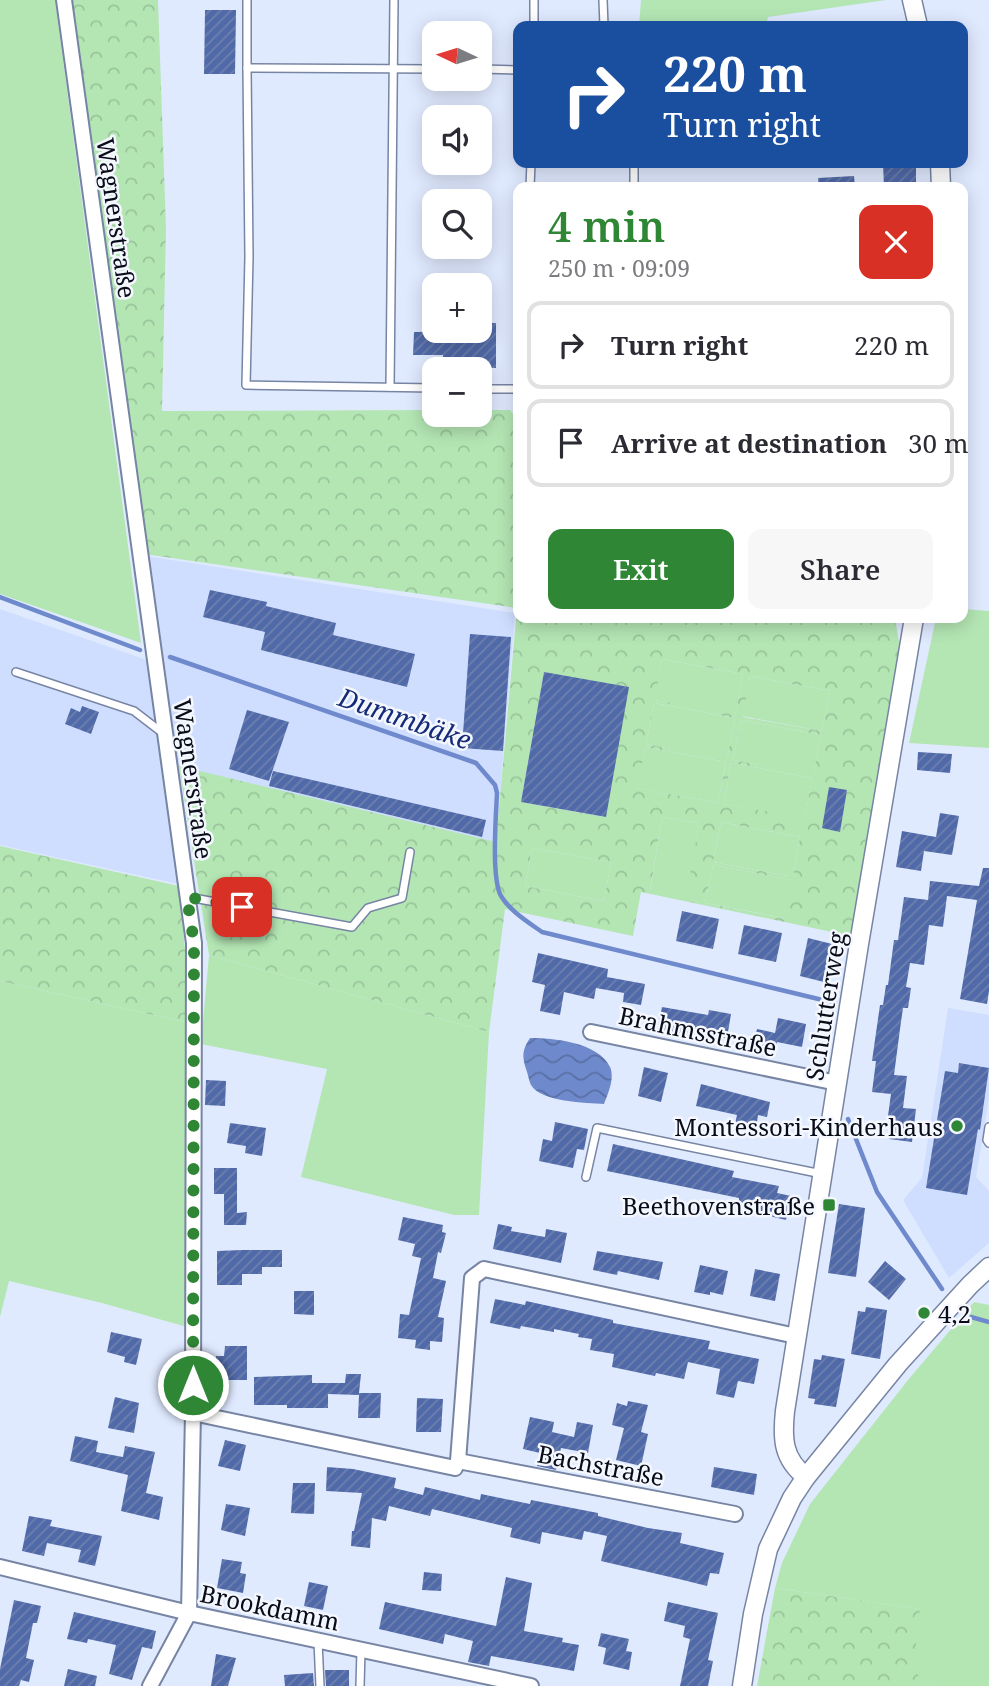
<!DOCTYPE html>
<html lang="en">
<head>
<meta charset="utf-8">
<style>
	body { margin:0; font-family:"Noto Serif",serif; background:#f7f7f7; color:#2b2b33; height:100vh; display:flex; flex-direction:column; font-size:26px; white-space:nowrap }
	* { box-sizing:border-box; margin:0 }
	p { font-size:23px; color:#7c7c81 }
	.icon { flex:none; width:38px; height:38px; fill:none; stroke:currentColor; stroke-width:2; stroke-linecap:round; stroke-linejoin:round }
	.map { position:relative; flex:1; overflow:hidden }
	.details { position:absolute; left:513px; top:182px; width:455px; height:441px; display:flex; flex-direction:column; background:#fff; border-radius:14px; box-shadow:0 4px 18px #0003 }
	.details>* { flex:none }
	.top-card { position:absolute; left:513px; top:21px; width:455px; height:147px; border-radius:14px; box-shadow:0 4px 18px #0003; background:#1a4fa0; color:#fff; overflow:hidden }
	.needle { width:46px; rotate:274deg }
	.fabs { position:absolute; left:422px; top:21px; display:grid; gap:14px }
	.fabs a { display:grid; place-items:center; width:70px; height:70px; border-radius:14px; background:#fff; box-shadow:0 4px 18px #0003; font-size:35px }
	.pin { position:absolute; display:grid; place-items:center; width:60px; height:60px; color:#fff; margin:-30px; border-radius:14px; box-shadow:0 4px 10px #0006 }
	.me { position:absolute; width:77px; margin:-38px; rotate:0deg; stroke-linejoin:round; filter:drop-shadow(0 0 5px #0008) }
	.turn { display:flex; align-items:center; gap:24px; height:147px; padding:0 35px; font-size:32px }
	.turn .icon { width:91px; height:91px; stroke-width:2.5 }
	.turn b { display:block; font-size:49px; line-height:60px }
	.round { display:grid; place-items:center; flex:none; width:74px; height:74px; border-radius:14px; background:#f7f7f7 }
	.head { display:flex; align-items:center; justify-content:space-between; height:119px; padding:0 35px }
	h1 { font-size:42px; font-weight:600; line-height:52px; color:#2f8736 }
	.button { display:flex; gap:14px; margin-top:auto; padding:14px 35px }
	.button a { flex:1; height:80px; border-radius:14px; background:#2f8736; color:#fff; font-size:28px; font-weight:600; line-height:80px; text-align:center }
	.button a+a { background:#f7f7f7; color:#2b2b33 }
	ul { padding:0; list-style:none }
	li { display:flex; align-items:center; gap:21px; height:88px; margin:0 14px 10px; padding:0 21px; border:4px solid #e1e1e2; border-radius:14px }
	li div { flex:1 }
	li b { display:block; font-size:26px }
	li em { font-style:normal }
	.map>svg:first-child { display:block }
</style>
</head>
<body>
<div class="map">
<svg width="989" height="1686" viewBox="0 0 989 1686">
	<defs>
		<pattern id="forest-crowns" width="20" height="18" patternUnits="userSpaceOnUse" patternTransform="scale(1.75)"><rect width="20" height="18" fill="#b4e6b4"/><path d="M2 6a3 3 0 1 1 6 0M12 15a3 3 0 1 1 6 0" fill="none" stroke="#99c49a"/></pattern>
		<pattern id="water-waves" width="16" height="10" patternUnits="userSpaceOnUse" patternTransform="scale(1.75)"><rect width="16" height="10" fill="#6f8acc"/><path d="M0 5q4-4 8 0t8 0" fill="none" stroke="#596fa5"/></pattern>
		<pattern id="building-hatch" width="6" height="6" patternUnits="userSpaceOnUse" patternTransform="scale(1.75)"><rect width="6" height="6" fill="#5069a8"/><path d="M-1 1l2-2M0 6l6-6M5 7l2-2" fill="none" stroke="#6e80ad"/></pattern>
	</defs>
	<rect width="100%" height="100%" fill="#e0eaff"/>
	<g fill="#cfdeff">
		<path d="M146,556L515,613L496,843L162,763L178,884L0,845V609L164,666Z"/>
		<path d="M948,1008L989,1015V1098L976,1177L989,1191V1243L949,1278L903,1200L922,1178Z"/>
	</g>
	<g fill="#b4e6b4">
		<path d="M0,0H55L141,643L0,594Z"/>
		<path d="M641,0H886L768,17L766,26H639Z"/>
		<path d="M963,609L989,611V748L909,743L936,618H962Z"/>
		<path d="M662,659L743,674L735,716L654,700Z"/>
		<path d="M750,676L830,691L822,731L742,716Z"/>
		<path d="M654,703L735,718L727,760L646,744Z"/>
		<path d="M741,720L821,735L813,776L733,760Z"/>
		<path d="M645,747L726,762L718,803L637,788Z"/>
		<path d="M731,763L812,778L805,819L724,804Z"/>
		<path d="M662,817L699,823L687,899L650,891Z"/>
		<path d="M721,822L800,837L793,877L713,862Z"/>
		<path d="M532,848L611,862L604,901L525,886Z"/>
		<path d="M713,865L792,880L785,918L705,903Z"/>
		<path d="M209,955L489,1032L479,1215H454L301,1177L327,1069L201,1044Z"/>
		<path d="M0,981L185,1022L189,1042L187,1327L102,1303L9,1281L0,1317Z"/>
		<path d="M974,1302L989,1305V1686H930L912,1670L919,1609L775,1588L782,1563L810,1504L908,1380Z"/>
	</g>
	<g fill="url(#forest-crowns)" fill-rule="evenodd">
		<path d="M71,0H158L166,228L162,411L434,410V415H480V410H510L518,420V618H895L900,648L851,936L641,892L633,936L505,909L489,1032L209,955L179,766L496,842L517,608L144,554ZM662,659L743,674L735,715L655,700ZM544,672L606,817H605L521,802ZM750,676L830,691L822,731L743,717ZM654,703L735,718L727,759L646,744ZM741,720L821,735L813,775L733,760ZM645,747L726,762L718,803L638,788ZM731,763L812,778L805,818L724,804ZM662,817L699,823L686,898L650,890ZM721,822L800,837L793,877L713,862ZM532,848L611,862L604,901L525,886ZM713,865L791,880L784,918L705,903Z"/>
		<path d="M0,846L179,886L185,949V1022L0,981Z"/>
		<path d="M775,1588L920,1609L913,1670L930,1686H757Z"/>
	</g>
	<path fill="url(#water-waves)" d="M530,1038C553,1038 598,1042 610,1067C615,1078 608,1094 604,1104C586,1103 541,1102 531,1085C529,1081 528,1074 526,1069C522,1056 522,1050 530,1038Z"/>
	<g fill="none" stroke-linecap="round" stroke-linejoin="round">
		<g stroke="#6f8acc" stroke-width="4.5">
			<path d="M0,597L140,650"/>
			<path d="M170,657L476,763L495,785L497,793C496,816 491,878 501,896C510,911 528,922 542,932L835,1003"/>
			<path d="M848,1119L877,1192L942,1289"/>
			<path d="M971,1317L989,1322"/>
		</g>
	</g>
	<g fill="url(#building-hatch)">
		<path d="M205,10H236L235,74H204Z"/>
		<path d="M883,163H896V168L916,167V187H884Z"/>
		<path d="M854,176L855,187H819L818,178Z"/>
		<path d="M480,323H496V368L450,367V360H443V355H413L414,332L480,331Z"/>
		<path d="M210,590L267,602L266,606L336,623L333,635L415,654L407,687L261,650L265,632L203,617Z"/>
		<path d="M470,634L511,637L503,751L462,748Z"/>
		<path d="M544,672L629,687L606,817L521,802Z"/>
		<path d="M82,706L99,712L91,734L65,724L71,708L80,712Z"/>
		<path d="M247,710L289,722L269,781L229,769Z"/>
		<path d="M918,752L952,754L950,773L917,770Z"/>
		<path d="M273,771L486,820L482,837L269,786Z"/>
		<path d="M829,787L847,790L840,832L822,828Z"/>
		<path d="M940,813L959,816L952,855L924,851L921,871L896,867L902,831L936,837Z"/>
		<path d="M983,868H989V991L987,1004L960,999L977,900L947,896L943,927L929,925L924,965L910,963L906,987L911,988L908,1008H903L900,1029L894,1075L907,1076L903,1108L916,1109L912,1142L889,1139L891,1123H887L891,1094L872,1092L876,1061H872L880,1005H883L886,985H888L894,940H898L904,897L928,900L930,881L979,886Z"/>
		<path d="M682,911L719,919L713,949L676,941Z"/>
		<path d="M744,925L782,933L776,962L738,954Z"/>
		<path d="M808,938L836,945L828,983L800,976Z"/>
		<path d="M538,953L608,969L607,977L645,984L641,1005L623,1002L624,993L596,988L594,999L564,992L560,1015L540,1011L545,985L532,982Z"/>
		<path d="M662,1007L708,1015L709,1010L731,1014L727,1038L688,1032L687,1037L657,1031Z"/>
		<path d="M778,1018L806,1024L802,1047L777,1042L775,1051L753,1047L757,1029L775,1033Z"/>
		<path d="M959,1063L989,1068L980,1130L978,1129L967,1195L926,1188L945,1071L958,1073Z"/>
		<path d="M644,1067L668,1073L661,1102L638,1096Z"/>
		<path d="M206,1080L226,1081L225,1106L205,1105Z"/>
		<path d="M701,1084L770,1102L767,1117L758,1115L756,1129L735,1124L737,1115L696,1106Z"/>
		<path d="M555,1122L588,1129L584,1150L577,1149L573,1168L539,1161L543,1139L552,1141Z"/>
		<path d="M230,1123L266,1128L262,1156L245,1153L246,1146L227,1143Z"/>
		<path d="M613,1144L734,1171L732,1177L779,1186L777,1193L791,1196L786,1220L753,1212L755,1206L739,1202V1198L607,1171Z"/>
		<path d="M214,1168H237V1213L247,1212L246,1225H224V1194H214Z"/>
		<path d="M839,1204L865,1208L856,1277L828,1273Z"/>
		<path d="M403,1217L443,1225L442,1232L446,1233L441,1253L438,1252L433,1278L446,1281L438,1317L444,1318L442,1342L430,1341V1350L415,1348L416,1340L398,1338L400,1314L409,1315L421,1258L412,1256L415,1244L398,1240Z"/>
		<path d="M498,1224L512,1227L511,1231L545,1237L546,1229L567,1233L561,1263L493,1249Z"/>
		<path d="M242,1250H282V1267H262V1274H242V1285H217V1251Z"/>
		<path d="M597,1251L663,1262L659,1280L618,1271L617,1275L593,1270Z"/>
		<path d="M885,1261L906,1279L889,1300L868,1282Z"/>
		<path d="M700,1265L728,1271L723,1295L710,1292V1295L694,1292Z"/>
		<path d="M755,1269L780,1274L775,1301L750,1296Z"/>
		<path d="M294,1291H314V1315L294,1314Z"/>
		<path d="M495,1299L525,1305L526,1301L613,1320V1323L710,1341L708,1349L759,1359L754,1384L738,1381L734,1398L716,1394L720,1369L688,1362L684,1379L656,1373L655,1376L612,1367L614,1354L590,1350L592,1339L578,1337L579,1334L554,1329V1332L521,1326L520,1329L490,1323Z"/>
		<path d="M866,1307L887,1310L880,1359L851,1354L858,1311L865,1312Z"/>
		<path d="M111,1332L142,1339L136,1365L124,1362L125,1357L107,1352Z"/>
		<path d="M225,1346H247V1380H216V1356H224Z"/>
		<path d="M822,1355L845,1359L836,1407L814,1404L815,1399L808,1398L814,1359L821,1360Z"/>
		<path d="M346,1374H361L359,1393H381L380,1418H358L359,1395L328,1394V1408H287V1405H254V1377L312,1375V1383H345Z"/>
		<path d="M115,1397L139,1403L134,1433L108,1428Z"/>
		<path d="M417,1398L443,1399L441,1432H416Z"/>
		<path d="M628,1401L648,1405L641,1432L648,1434L641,1466L616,1460L624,1428L612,1425L617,1403L627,1406Z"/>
		<path d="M530,1417L554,1422L552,1432L574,1437L577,1422L593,1425L588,1453L561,1448L556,1470L537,1466L540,1453L523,1449Z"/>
		<path d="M75,1436L98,1441L96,1452L123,1457L125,1446L155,1452L146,1493L163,1497L159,1520L121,1511L128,1475L70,1461Z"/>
		<path d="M225,1440L246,1445L240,1471L218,1466Z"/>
		<path d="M327,1467L353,1469L396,1478L394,1488L423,1495L425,1487L480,1500L481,1494L530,1504L531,1500L598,1513V1516L648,1528L682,1533L680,1543L724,1553L719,1574L710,1573L707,1586L683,1580L601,1561L607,1536L584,1531L582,1540L542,1532L540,1544L510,1537L512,1528L432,1509L430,1516L389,1506L386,1521L372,1518L370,1548L351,1546L352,1531H354L362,1493L326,1491Z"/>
		<path d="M714,1467L757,1474L754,1495L711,1487Z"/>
		<path d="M293,1483H315L314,1514L291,1513Z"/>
		<path d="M226,1504L250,1508L245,1536L221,1530Z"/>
		<path d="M29,1516L52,1520L50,1526L102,1536L95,1566L78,1562L81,1550L47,1543L44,1556L22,1551Z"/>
		<path d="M222,1559L242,1562L240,1573L246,1574L243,1593L217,1588Z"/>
		<path d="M424,1572L442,1574L441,1591L422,1590Z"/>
		<path d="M506,1577L532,1583L524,1631L563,1638L562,1642L579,1645L574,1671L491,1656L489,1666L468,1662L473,1641L445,1634L443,1644L379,1629L385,1602L496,1626Z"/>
		<path d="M309,1582L328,1586L323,1610L304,1606Z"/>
		<path d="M14,1600L41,1606L37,1623H33L26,1658L34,1660L29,1682L21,1680L19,1686H0V1669Z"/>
		<path d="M668,1602L718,1613L708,1660L713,1661L708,1686H680L690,1639L683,1637L685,1626L664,1621Z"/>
		<path d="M74,1612L156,1631L152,1649L142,1647L132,1680L109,1674L116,1645L88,1639L87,1643L67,1639Z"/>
		<path d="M601,1633L629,1639L626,1651L632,1652L629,1670L603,1664L606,1648L598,1646Z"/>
		<path d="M216,1654L236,1658L228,1686H211Z"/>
		<path d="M68,1669L97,1676L95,1686H64Z"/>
		<path d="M325,1670H349V1686H326Z"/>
		<path d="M313,1673L314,1686H285L284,1675Z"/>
	</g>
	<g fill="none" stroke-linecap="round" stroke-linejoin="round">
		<g stroke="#7785a4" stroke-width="10">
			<g id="service">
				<path d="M603,0L604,26"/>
				<path d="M534,26V0"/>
				<path d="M247,68V0"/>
				<path d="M434,69L247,68L249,257L246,385L434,388"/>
				<path d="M480,69L518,70"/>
				<path d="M530,187L531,163"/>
				<path d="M634,187V163"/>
				<path d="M390,387L394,0"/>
				<path d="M480,389H518"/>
				<path d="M16,672L134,711L164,734"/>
				<path d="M188,897L352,927L368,908L402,898L410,852"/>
				<path d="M989,1127L987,1140L989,1143"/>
				<path d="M586,1177L597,1128L822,1174"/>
				<path d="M318,1641L320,1686"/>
				<path d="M360,1686L361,1650"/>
			</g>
		</g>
		<g stroke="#7785a4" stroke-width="18">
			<g id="minor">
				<path d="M64,0L194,943L193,1413L189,1613L150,1686"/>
				<path d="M591,1032L837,1083"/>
				<path d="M193,1413L455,1468L458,1461L472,1278L484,1269L796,1336"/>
				<path d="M458,1461L735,1514"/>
				<path d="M0,1567L189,1613L531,1686"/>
			</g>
		</g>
		<g stroke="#7785a4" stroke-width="21">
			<g id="tertiary">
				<path d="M912,0L918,26"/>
				<path d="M940,163L941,187"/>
				<path d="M806,1477C783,1459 782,1439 785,1411L859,944L914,618"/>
				<path d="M742,1686L753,1614L768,1549L792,1498L806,1477L898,1364L970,1285L989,1267"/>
			</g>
		</g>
		<use href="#service" stroke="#fff" stroke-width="7"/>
		<use href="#minor" stroke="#fff" stroke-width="14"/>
		<use href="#tertiary" stroke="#fff" stroke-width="18"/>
	</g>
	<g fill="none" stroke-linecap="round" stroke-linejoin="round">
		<path stroke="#2f8736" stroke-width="12" stroke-dasharray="0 21.6" d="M193,1385L194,943L187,897L242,907"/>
	</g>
	<g fill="#2f8736" stroke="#f4f7fe" stroke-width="2.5">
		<circle cx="957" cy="1126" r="7"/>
		<rect x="822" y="1198" width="14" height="14" rx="3.5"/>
		<circle cx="924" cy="1313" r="7"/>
	</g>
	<g text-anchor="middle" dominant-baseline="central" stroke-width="5" stroke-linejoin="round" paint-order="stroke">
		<g font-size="24" fill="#080c18" stroke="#f4f7fe">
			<text transform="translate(117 218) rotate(82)">Wagnerstraße</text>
			<text transform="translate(194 779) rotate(82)">Wagnerstraße</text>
			<text transform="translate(825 1006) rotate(-81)">Schlutterweg</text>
			<text transform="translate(698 1031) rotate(12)">Brahmsstraße</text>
			<text transform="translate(601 1465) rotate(11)">Bachstraße</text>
			<text transform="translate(270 1607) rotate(12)">Brookdamm</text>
		</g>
		<g font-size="24" fill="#080c18" stroke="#f4f7fe" text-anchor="end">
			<text x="943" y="1126">Montessori-Kinderhaus</text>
			<text x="815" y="1205">Beethovenstraße</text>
			<text x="938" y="1313" text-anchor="start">4,2</text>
		</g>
		<g font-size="26" font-style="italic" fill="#152b78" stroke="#f4f7fe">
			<text transform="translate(405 718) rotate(19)">Dummbäke</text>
		</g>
	</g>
</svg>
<div class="fabs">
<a><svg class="needle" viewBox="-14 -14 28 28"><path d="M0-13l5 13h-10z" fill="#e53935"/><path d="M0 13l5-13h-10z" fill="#7c7c81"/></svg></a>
<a><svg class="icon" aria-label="sound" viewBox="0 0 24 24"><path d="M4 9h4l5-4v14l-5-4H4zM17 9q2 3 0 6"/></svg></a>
<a><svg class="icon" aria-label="search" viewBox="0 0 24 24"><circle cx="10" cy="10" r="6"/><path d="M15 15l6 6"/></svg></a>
<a>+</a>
<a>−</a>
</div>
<div class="pin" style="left:242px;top:907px;background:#d93025"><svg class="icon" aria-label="arrive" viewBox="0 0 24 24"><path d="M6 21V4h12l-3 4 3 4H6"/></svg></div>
<svg class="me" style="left:193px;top:1385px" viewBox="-20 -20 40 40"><circle r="17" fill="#2f8736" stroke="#fff" stroke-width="3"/><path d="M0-11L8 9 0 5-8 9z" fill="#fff"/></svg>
<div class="top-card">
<div class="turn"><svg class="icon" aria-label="right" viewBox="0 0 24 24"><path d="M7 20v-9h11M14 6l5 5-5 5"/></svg><div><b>220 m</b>Turn right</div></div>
</div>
<section class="details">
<div class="head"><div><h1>4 min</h1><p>250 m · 09:09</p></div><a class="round" style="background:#d93025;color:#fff"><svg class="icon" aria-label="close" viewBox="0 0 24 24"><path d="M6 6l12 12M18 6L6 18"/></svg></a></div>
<ul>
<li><svg class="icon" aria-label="right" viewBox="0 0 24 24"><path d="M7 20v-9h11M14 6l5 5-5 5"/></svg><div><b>Turn right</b></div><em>220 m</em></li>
<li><svg class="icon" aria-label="arrive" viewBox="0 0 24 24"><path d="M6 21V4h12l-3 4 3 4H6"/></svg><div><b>Arrive at destination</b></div><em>30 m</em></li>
</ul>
<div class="button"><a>Exit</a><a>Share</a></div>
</section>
</div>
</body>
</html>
